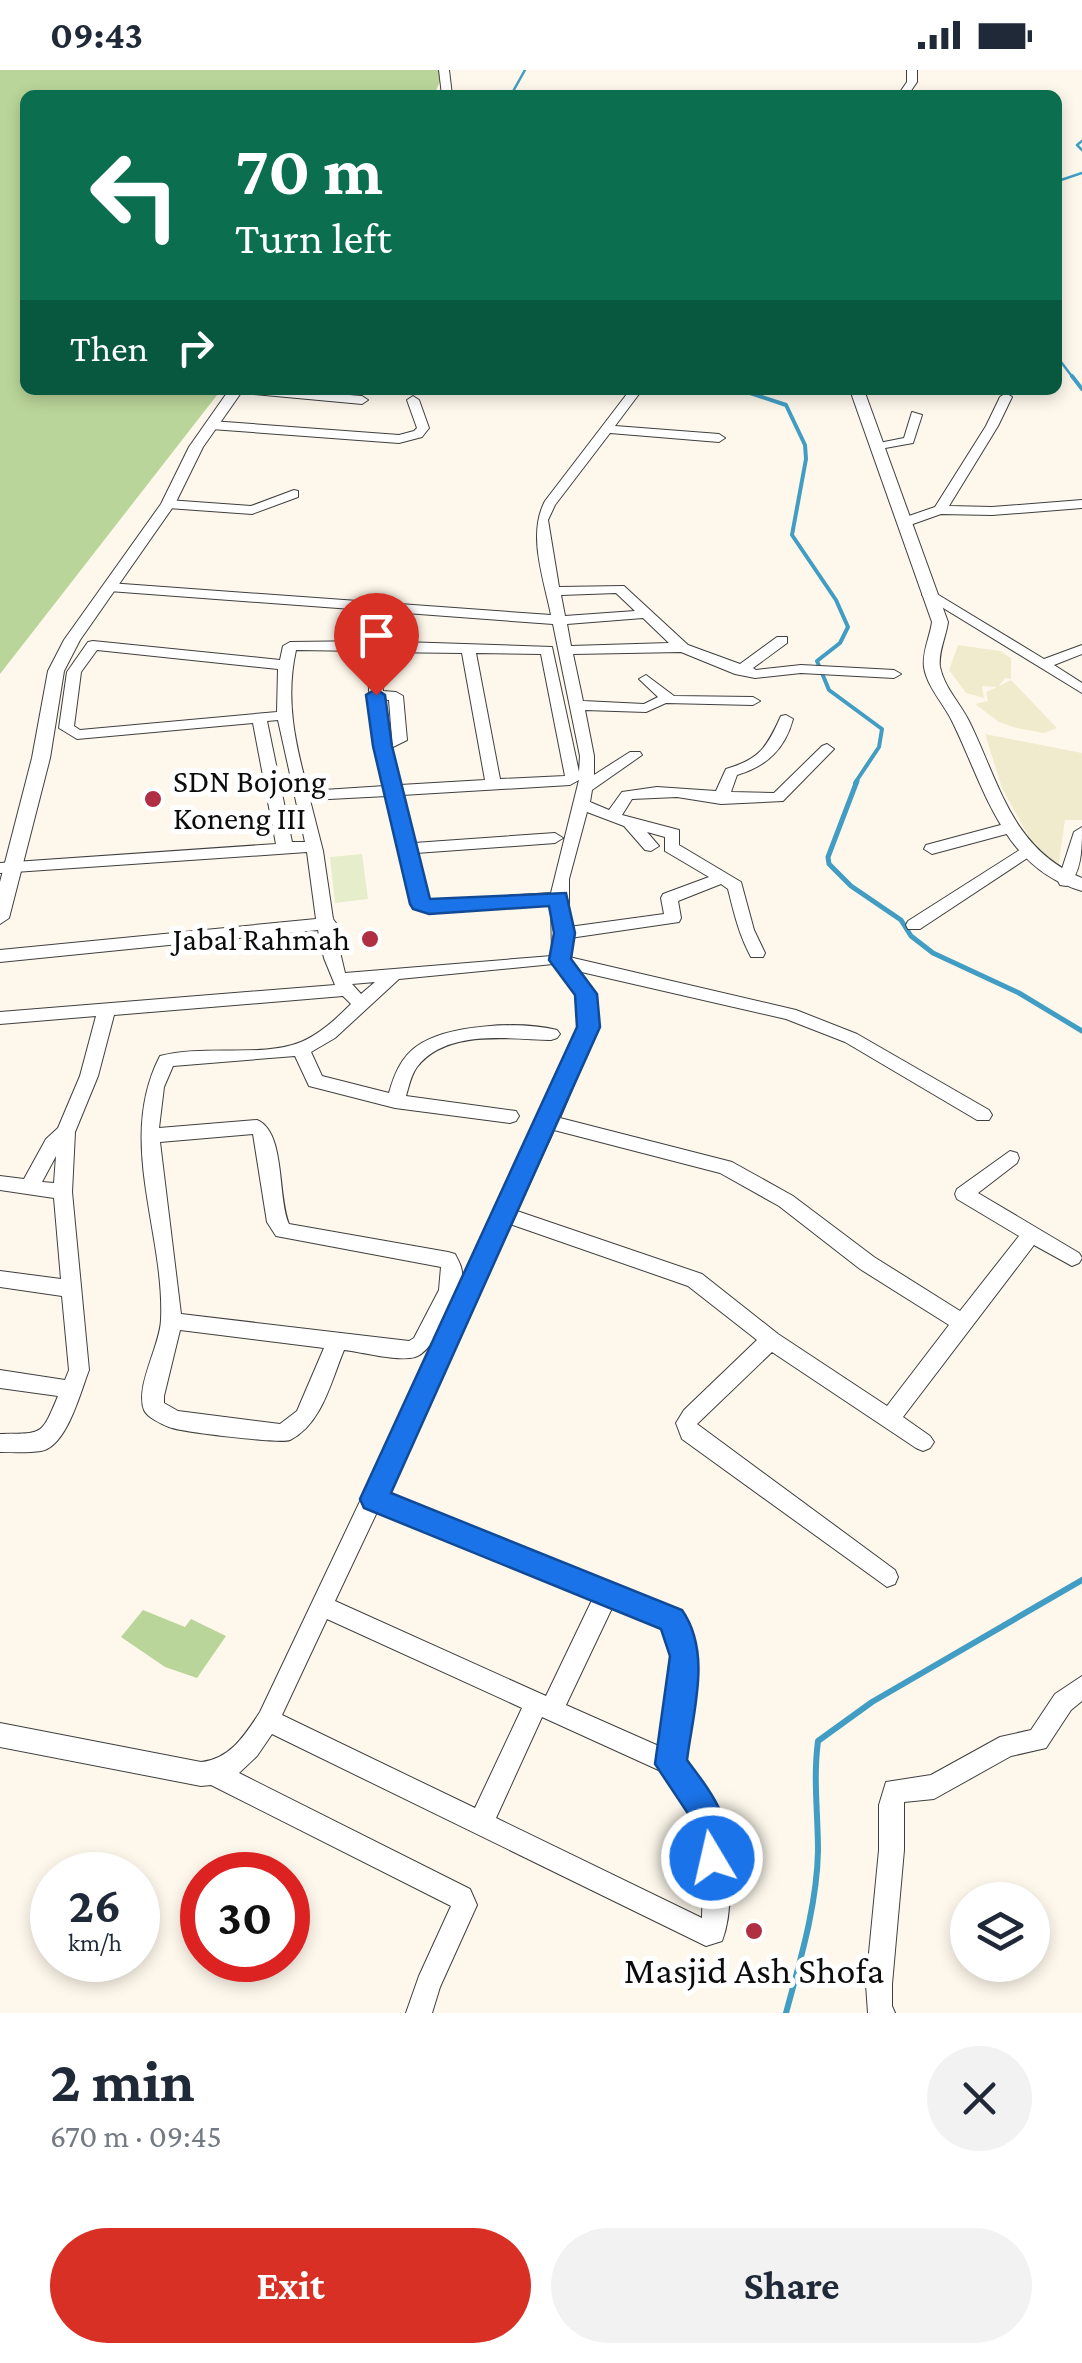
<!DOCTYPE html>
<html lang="en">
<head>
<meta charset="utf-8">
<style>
	body { margin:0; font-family:"Crimson Pro",serif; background:#f2f2f3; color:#1f2937; height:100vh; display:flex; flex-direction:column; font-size:38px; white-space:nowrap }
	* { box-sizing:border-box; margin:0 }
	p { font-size:32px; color:#747a83 }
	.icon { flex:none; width:55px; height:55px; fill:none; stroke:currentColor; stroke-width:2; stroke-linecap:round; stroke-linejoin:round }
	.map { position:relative; height:1943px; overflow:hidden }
	.details { display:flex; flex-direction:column; background:#fff; flex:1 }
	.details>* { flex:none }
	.hud { position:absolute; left:20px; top:20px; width:1042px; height:305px; border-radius:15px; box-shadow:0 5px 15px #0003; background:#0b6e4f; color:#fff; overflow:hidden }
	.buttons { position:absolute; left:950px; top:1812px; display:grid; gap:20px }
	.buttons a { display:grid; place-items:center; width:100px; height:100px; border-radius:50%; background:#fff; box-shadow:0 5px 15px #0003; font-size:50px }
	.speed { position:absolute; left:30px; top:1782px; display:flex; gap:20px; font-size:50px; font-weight:700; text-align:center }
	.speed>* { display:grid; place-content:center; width:130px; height:130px; border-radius:50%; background:#fff; box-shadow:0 5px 15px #0003; line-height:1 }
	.speed small { font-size:25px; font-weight:400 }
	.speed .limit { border:15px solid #d22; background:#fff; color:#111 }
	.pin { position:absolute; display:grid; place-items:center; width:85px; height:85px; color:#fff; margin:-102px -42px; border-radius:50% 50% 50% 0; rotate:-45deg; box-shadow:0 0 10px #0007 }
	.pin .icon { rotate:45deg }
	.me { position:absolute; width:110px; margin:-55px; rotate:351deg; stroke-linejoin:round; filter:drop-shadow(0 0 8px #0008) }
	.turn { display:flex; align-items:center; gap:35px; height:210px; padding:0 50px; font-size:45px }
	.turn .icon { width:130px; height:130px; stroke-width:2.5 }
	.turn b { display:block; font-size:70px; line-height:85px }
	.then { display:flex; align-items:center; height:95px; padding:0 50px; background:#0003; gap:20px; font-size:38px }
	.round { display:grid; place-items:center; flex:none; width:105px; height:105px; border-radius:52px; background:#f2f2f3 }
	.summary { display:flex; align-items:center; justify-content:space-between; height:170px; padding:0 50px }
	h1 { font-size:60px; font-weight:700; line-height:75px }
	.primary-button { display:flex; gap:20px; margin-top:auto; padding:20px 50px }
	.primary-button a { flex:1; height:115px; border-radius:60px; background:#d93025; color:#fff; font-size:40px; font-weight:700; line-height:115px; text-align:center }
	.primary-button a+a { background:#f2f2f3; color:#1f2937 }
	.status { display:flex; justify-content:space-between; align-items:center; height:70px; padding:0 50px; background:#fff; direction:ltr }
	.status svg { height:28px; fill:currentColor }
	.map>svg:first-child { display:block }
</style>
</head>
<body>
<div class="status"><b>09:43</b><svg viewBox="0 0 49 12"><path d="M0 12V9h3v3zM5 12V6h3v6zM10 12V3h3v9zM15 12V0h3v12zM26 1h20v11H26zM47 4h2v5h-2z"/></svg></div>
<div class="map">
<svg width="1082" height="1943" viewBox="0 0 1082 1943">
	<rect width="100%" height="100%" fill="#fef8ec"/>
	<g fill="#f1ebce">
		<path d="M958,575L1000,581L1011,588V609L1005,608L999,616L1011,610L1057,658L1044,663L1016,658L999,652L975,634L988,631L986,622L997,617L982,616L984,628L966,623L949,600Z"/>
		<path d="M985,664L1082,683V750H1065L1058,798L1031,771L1002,718Z"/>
	</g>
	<g fill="#bad599">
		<path d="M0,0H445L434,25H25V320H221L0,604Z"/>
		<path d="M143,1540L185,1557L191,1549L226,1566L197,1608L165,1597L121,1567Z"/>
	</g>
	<path fill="#e5edca" d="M362,784L368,829L335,833L330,787Z"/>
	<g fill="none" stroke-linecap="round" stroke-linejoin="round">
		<g stroke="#419dc3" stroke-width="2.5">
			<path d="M511,25L525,0"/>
			<path d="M1082,71L1077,75L1082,80"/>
			<path d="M1058,111L1082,103"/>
			<path d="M1058,288L1074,309"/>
		</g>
		<g stroke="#419dc3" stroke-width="4">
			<path d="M1072,306L1082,319"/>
			<path d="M741,320L786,335L805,375L806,389L792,465L836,530L848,557L840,573L817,591L829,620L882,659L879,677L855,713"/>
		</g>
		<path stroke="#419dc3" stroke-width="5" d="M857,711L828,787L829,794L851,816L901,850L911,866L933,883L1019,923L1082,961"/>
		<path stroke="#419dc3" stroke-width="6" d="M786,1943C800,1891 817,1835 818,1781C818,1743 813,1709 818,1671L872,1632L1082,1510"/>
		<g stroke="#3f3f3f" stroke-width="2">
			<g id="minor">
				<path d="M236,320H284L362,326L368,330L362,334L242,323Z"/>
				<path d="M630,320H642L615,356L719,364L725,368L719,372L610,363L555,435L548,450L559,517L624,516L688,575L740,594L777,567H787V573L753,598L756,600L801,595L894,600L901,604L894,608L801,603L755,608L735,604L681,582L573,584L583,631L644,634L658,627L639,609L646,605L674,626L753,627L760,631L753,635L666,633L646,642L585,640L594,686V705L630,682H640L642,685L592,720L590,732L609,740L622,722L657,717L716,721L726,699C760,689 767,677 781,646L786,645L793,649C785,679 767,696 737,705L731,722L774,723L822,676L827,674L834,679L783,731L721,734L677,727L632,729L622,745L679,760V775L741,812L754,860L765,883L763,887H751C739,865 734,843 728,819L721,814L678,831L681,848L679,852L570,868L569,887L796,940L857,964L989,1040L992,1045L989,1050H977L845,972L786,949L577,901L595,924L598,957L560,1048L732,1092L793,1126L874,1187L960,1241L1019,1166L957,1129L955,1124L957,1119L1010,1081L1017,1083L1019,1088L1017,1093L978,1123L1079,1183L1082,1188L1079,1193L1072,1196L1034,1175L903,1347L930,1366L934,1372L930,1378L923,1381L916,1378L772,1282L697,1354L895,1500L898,1507L895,1514L887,1517L682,1369L676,1353L684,1340L757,1270L688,1216L510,1154L385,1424L679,1542C704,1593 689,1637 683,1691C693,1703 705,1715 712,1729C730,1762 736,1836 722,1871L706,1876L272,1664L257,1686L239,1703L470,1819L477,1835L440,1917L432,1943H406L419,1906L451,1836L211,1715L201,1716L0,1677V1653L201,1692C230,1689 245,1665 260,1642L540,1052L580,957L578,925L553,894L399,909L335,968L311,982L322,1006L389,1023C394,1005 401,987 417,976C448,954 521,951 557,960L560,964L557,968L551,970C509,969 446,959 417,997C411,1005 409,1016 406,1026L516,1041L519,1046L516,1051L510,1053L395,1038L309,1016L295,986L173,996L164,1017L159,1058L257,1050C286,1062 277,1127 289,1154L448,1182L455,1184C459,1192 463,1198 462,1207C460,1226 433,1283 415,1287C399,1292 362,1282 344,1280C331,1311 322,1354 290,1370C281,1374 181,1362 169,1357C161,1354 147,1347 144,1340C135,1316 160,1276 161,1250C165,1162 116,1071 160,986C205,974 261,988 301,972C320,964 336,949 351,934L343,926L114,945L98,1006L75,1062L72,1122L89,1300C81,1320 67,1377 41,1381C28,1383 13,1382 0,1382V1364C43,1363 41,1367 58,1326L0,1318V1300L65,1310L69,1300L62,1226L0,1217V1201L61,1209L54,1128L0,1120V1106L24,1109L46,1069L58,1058L80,1006L96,946L0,954V942L335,915L324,888L318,860L0,892V880L316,849L307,782L0,803V793L276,774L253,653L77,669L59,658L67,602L88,572L93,571L280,590L283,576L290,572L372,571L552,577L579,702L580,686L553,554L109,521L102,517L109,513L551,545C544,509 527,465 545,431ZM616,523L635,541L565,546L561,525ZM643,548L669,573L571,576L567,554ZM97,580L278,599L277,642L80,660L74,656L81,602ZM296,580L366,581L372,657L385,716L308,721C295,673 285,629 296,580ZM380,582L462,583L485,710L400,715L391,678L407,670L403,626L396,622L383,621ZM476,583L541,584L565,706L500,709ZM384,630H389L392,668L389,669ZM278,650L305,772H292L267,651ZM579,710L551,823L427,831L416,783L555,773L563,768L555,763L414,773L402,725L570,715ZM387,726L414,838L429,842L551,834L552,886L345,903L334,857L336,853L333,849L323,781L310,730ZM587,742L624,756L645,780L651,781L659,776L647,762L665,767V781L709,807L663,824L661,828L664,844L569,857V809ZM375,912L361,924L352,914ZM554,1060L720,1103L779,1136L860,1199L949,1255L887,1336L778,1264L702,1204L517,1141ZM253,1064L267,1152L276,1166L441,1197L439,1220L414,1268L409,1271L181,1244L160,1072ZM56,1086L54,1113L42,1112ZM180,1260L324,1278L297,1341L280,1354L178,1341L164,1333V1326ZM378,1440L593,1528L546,1626L335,1531ZM613,1536L663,1556C680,1593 667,1640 661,1677L566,1635ZM327,1549L522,1638L475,1738L282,1645ZM542,1647L663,1702L696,1749L703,1799L702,1848L496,1748Z"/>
				<path d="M1006,323L1012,327L998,356L949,436L992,437L1082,430V438L992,445L941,444L910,455H900V449L935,437L986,356L1000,327Z"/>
				<path d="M413,326L419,330L429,358L422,367L399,373L211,359L205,355L211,351L399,365L414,361L417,358L407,330Z"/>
				<path d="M912,342L922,345L913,373L874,380V374L904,368Z"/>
				<path d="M294,420L298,421V427L252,444L168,438L162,434L168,430L251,436Z"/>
				<path d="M927,518L1044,589L1082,575V584L1054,595L1082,613V623L922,525V519Z"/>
				<path d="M1008,753L1014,754L1016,758L1014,762L932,784L924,779L926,775Z"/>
				<path d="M1082,757C1082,777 1082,805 1066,816L1060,815L1058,811L1074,762Z"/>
				<path d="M1026,776L1034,781L1032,785L920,859H908L906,855L908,851Z"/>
				<path d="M1082,1606V1631L1071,1640L1046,1678L1011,1686L934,1729L904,1732V1780L892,1914V1936L895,1943H868L866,1914L879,1780V1735L886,1712L931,1705L1000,1667L1031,1660L1055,1624Z"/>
			</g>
		</g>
		<g stroke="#3f3f3f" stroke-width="2">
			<g id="tertiary">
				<path d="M439,0H449L452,25H442Z"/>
				<path d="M907,0H917V12L908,25H898L907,12Z"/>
				<path d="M229,320H243L203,377L175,434L80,570L64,601L50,688L9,848L0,854V812L32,688L48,601L64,570L161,434L189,377Z"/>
				<path d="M850,320H864L948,552C946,567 938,582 940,597C944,617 960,633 969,651C1000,714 1011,778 1082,808V821C1002,798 985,718 952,651C944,634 927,617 924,597C922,582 930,567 932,552Z"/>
			</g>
		</g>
		<use href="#minor" fill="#fff" fill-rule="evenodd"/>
		<use href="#tertiary" fill="#fff" fill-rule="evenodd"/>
	</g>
	<path fill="#1a73e8" stroke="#114b97" stroke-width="2.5" d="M376,619L385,625L392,676L430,829L566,823L575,863L571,889L597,924L600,957L391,1423L682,1540C712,1583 693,1641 687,1690C711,1722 740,1758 723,1800L712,1805L700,1800L691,1748L655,1694L670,1586L661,1559L364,1438L360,1429L577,957L575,925L549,890L554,863L549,836L429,844L413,839L410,834L373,676L366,625Z"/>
	<g fill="#b12f43" stroke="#fff" stroke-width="4">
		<circle cx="153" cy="729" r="10"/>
		<circle cx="370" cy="869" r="10"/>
		<circle cx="754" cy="1861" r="10"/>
	</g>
	<g text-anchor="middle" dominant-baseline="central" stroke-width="10" stroke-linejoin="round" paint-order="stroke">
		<g font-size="32" fill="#0c0c0c" stroke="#fff" text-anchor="start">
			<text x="173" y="711">SDN Bojong<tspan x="173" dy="37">Koneng III</tspan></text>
			<text x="350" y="869" text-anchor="end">Jabal Rahmah</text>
		</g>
		<g font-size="38" fill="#0c0c0c" stroke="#fff">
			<text x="754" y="1900">Masjid Ash Shofa</text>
		</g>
	</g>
</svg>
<div class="buttons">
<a><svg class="icon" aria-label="layers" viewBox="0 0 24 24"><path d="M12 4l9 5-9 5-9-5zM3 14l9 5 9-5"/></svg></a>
</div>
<div class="speed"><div>26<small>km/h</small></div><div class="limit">30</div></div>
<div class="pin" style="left:376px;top:625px;background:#d93025"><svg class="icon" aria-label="arrive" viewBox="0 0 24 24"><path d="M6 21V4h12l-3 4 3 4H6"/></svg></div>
<svg class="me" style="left:712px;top:1788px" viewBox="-20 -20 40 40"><circle r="17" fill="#1a73e8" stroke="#fff" stroke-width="3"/><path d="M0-11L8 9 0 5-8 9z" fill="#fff"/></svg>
<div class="hud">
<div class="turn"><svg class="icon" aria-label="left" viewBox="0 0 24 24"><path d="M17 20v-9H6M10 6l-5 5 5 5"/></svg><div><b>70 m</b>Turn left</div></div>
<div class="then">Then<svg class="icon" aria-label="right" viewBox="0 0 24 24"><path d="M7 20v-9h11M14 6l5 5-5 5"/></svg></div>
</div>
</div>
<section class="details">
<div class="summary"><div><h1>2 min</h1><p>670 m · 09:45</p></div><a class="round"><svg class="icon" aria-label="close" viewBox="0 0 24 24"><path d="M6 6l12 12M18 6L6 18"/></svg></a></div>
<div class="primary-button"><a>Exit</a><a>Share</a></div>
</section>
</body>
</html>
